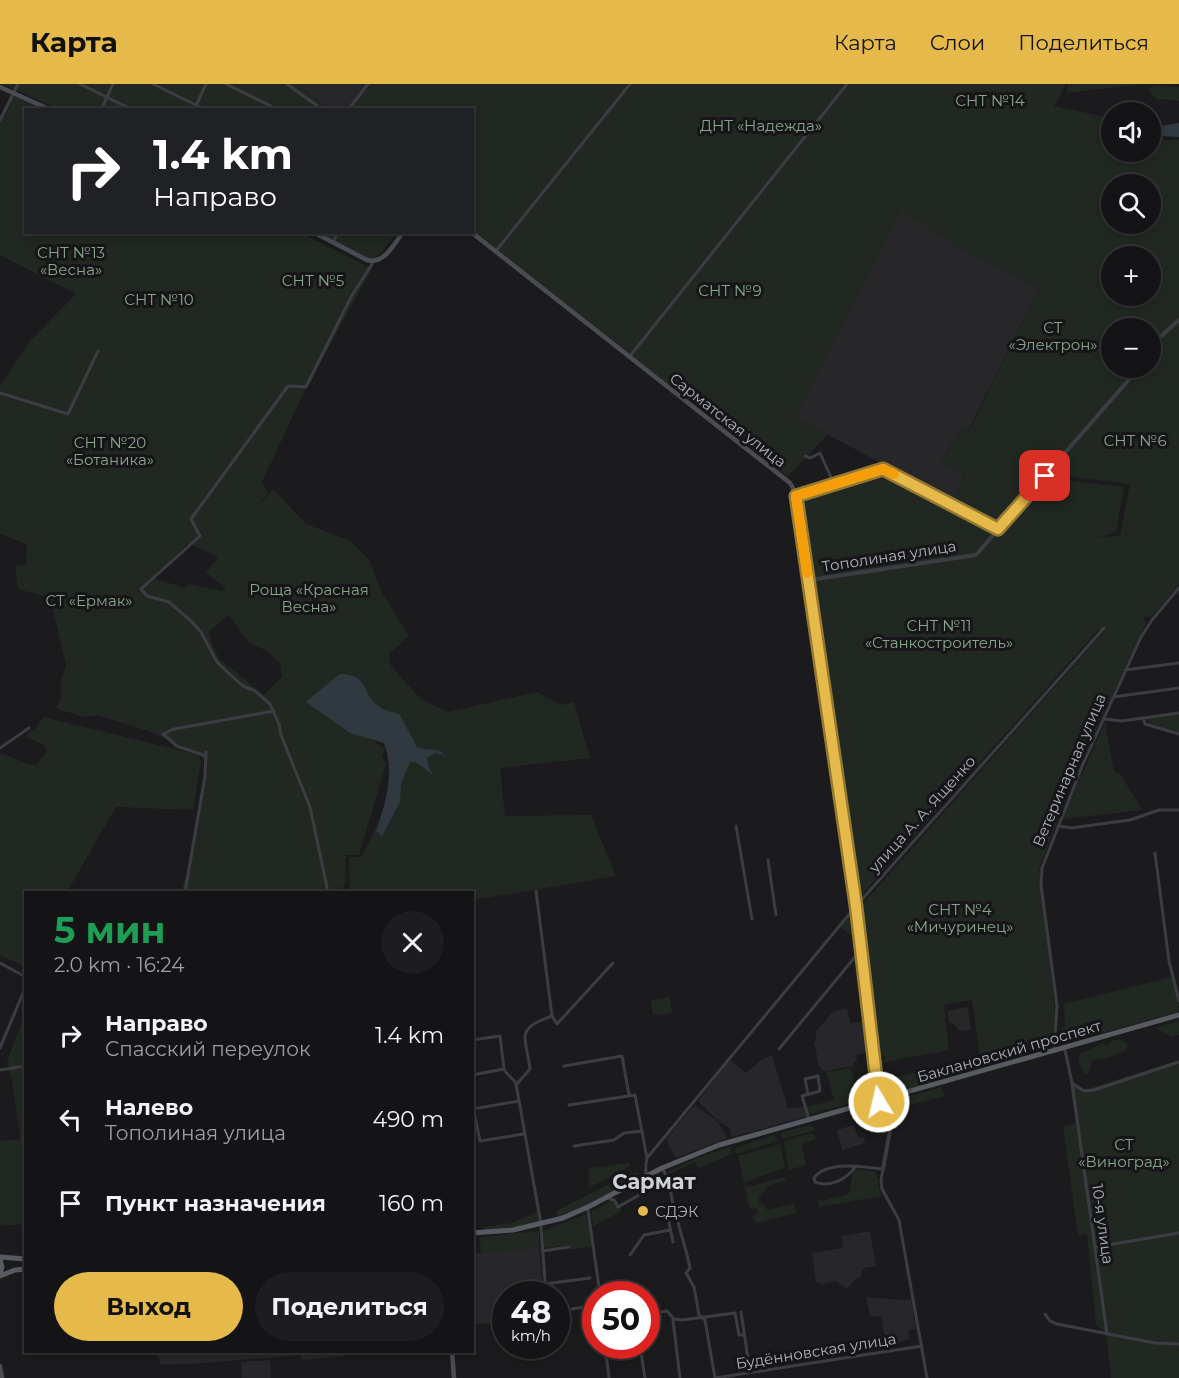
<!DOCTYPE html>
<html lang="ru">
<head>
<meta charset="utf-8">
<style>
	body { margin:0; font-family:Montserrat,sans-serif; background:#1d1d1f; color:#f1f3f6; height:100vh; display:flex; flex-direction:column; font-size:22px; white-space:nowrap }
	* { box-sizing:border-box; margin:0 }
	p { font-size:20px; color:#9d9ea1 }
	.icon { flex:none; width:33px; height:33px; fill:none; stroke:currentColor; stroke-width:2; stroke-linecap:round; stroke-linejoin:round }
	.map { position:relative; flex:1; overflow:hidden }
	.sheet { position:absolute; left:24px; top:807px; width:450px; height:462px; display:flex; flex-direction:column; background:#141416; border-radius:0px; box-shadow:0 3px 9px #0003,0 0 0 2px #333335 }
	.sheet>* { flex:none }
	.guide { position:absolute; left:24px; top:24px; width:450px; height:126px; border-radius:0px; box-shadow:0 3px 9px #0003,0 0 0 2px #333335; background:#202124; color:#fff; overflow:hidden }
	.controls { position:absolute; left:1101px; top:18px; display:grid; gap:12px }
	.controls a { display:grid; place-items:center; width:60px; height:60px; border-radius:50%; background:#141416; box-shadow:0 3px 9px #0003,0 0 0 2px #333335; font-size:30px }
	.speed { position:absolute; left:492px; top:1197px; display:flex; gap:12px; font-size:30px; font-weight:700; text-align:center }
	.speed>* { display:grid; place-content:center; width:78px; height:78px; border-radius:50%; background:#141416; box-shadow:0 3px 9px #0003,0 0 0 2px #333335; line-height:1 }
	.speed small { font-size:15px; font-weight:400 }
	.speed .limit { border:9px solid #d22; background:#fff; color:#111 }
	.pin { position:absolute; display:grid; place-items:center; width:51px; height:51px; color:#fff; margin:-26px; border-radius:12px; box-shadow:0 3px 9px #0006 }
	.me { position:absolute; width:66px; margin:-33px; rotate:351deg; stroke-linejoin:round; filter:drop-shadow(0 0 4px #0008) }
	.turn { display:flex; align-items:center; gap:21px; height:126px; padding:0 30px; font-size:27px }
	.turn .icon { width:78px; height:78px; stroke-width:2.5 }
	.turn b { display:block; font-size:42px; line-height:51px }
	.round { display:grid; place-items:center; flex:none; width:63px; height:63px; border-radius:32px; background:#1d1d1f }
	.summary { display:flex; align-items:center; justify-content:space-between; height:102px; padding:0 30px }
	h1 { font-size:36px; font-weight:700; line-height:45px; color:#1e9e55 }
	.primary-button { display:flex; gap:12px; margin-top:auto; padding:12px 30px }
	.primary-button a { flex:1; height:69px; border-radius:36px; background:#e6ba4a; color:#111; font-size:24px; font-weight:700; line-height:69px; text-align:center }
	.primary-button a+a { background:#1d1d1f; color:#f1f3f6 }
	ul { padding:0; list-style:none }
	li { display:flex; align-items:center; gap:18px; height:84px; padding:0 30px }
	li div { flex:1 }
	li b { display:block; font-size:22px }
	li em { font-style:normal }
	header { display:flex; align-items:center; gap:36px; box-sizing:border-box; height:84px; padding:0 30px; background:#e6ba4a; color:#111 }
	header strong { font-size:28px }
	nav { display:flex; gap:33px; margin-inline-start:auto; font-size:21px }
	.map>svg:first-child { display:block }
</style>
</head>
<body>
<header>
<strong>Карта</strong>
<nav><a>Карта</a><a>Слои</a><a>Поделиться</a></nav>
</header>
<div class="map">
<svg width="1179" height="1294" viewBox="0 0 1179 1294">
	<rect width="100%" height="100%" fill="#1b1b1d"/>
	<g fill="#27272a">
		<path d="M299,0H371L350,26L328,25Z"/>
		<path d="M902,124L915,135L973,171L1039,204L968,347L961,344L941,379L965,390L952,417L795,333Z"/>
		<path d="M968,923L971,946L960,947L953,939H949L948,927Z"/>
		<path d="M847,924L850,939L862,937L866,969L856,971L857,977L853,978L854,982L824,987L819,982L814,958L817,957L815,948L834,927Z"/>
		<path d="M772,971L788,1024L807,1023L808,1032L732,1053L730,1044L719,1038L698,1017L730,976L746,989L761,976Z"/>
		<path d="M695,1021L718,1038L727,1054L676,1074L668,1060L667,1053Z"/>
		<path d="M854,1041L858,1054L864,1053L865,1059L842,1066L837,1046Z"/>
		<path d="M870,1147L876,1182L864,1184L861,1188V1193L856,1194L847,1205L836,1197L822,1200L816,1198L812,1169L843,1164L842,1152Z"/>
		<path d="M539,1163L544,1210H506L505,1239L473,1240V1170Z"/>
		<path d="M866,1213L903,1216L911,1215L916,1245L909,1246V1255L886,1263L881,1232L870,1233Z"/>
		<path d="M157,1268H343V1272L301,1276V1271L192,1280L161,1281Z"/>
		<path d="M270,1276L271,1294H242L241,1278Z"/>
	</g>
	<g fill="#212822" fill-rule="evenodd">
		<path d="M3,0H299L328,25H58Z"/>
		<path d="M371,0H1066L1054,22L1111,34L1112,68H1150L1151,36H1153L1155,56H1179V502L1151,533L1143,532L1146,539L1098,641L1068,709L1039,785L1055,927L1053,954L980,974L972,916L944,921L949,966L880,979L885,975L884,971L879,970L861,822L1105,546H1098L858,815L802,414L880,389L896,393L999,448L1045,394L1124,403L1116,448L1098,453L1120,452L1130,400L1049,390L1118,308L1000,442L952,417L965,391L941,380L961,344L969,347L1039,204C992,181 942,159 902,125L795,333L828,350L787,393L473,148L472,26H350ZM1112,100H1150V140H1112ZM1112,172H1150V212H1112ZM1112,244H1150V284H1112Z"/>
		<path d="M1068,0H1144L1067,9Z"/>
		<path d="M1158,1L1179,3V17L1165,15L1157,16L1148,6L1151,3Z"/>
		<path d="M12,11L46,25L26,26V148L301,149L372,185L305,306L262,398L268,409L250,431L273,405L306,440L350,457L370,477L381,507L409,552L389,570L391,582L421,615L448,628L537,608L561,621L574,618L590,674L500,684L505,732L591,731L616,792L473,816L472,808H342L350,804L349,773H361C380,739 399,698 384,659L369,654L385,665L382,671L386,680L359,771H346L345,801L340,807L181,808L190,780L207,683L199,669L151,648L97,631L83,633L56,624L61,613V596L66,581L50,514L18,505L15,482L26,480L27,460L0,450V302L31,256L76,210L0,171V36ZM188,459L218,473L206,489L224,503L226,505L224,507L191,501H187L185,504L153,494ZM229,531L249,559L267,567L280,579L282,593L264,611L219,575L212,559L209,547Z"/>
		<path d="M319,149H397L376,174L369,176Z"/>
		<path d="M1179,630V650L1147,638L1148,635Z"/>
		<path d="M43,633L199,671L201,678L193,726L116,723L67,808H26L25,883L0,871V670C13,671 24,683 37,680L47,667L44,661L25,652L37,643Z"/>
		<path d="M1105,638L1114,688L1119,689L1143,726L1062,735Z"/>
		<path d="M851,830L856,831L858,856L840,843Z"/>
		<path d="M1172,893L1179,921L1178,928L1077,956L1060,958V947L1065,942L1064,920Z"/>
		<path d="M670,913L672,929L653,931L651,916Z"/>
		<path d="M1179,937V951L1172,953L1155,944Z"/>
		<path d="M25,938V1152L22,1131V1140L0,1142V1055L2,1057L20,1055L12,995L7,978L21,939Z"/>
		<path d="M1120,955L1128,961L1125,967L1108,974L1092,976L1089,988L1086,990L1082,987L1078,976L1081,969C1090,967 1094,961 1103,960L1107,962L1112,957Z"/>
		<path d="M976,975L978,986L884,1013L880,1010L879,997Z"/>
		<path d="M1179,976V1294H1111L1106,1248L1096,1241L1087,1150L1078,1152L1063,1042L1076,1039L1070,998L1084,1006Z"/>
		<path d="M851,984L858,1017L808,1031L807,1023L834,1016L826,988Z"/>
		<path d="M872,988L874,1010L860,1015L857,997Z"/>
		<path d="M942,1003L945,1012L897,1024L901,1016L906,1013Z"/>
		<path d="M885,1019L891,1026L860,1035L850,1030Z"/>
		<path d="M809,1041L816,1046L783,1055L780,1049Z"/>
		<path d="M813,1049L816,1055L802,1060L806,1081L789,1086L784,1061L785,1057Z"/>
		<path d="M774,1051L778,1057L736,1070L735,1064Z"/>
		<path d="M780,1060L785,1084L745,1098L746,1103C757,1101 777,1093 786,1094L785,1097L770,1101L759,1114V1119L765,1121L767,1126L794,1120L797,1129L756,1139L753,1134L758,1128L757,1124L751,1125L749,1122L738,1072Z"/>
		<path d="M730,1063L732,1070L698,1084L695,1078L669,1090L668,1088L697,1074Z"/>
		<path d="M629,1079L630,1082L589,1104V1084Z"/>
		<path d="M856,1085L876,1088L881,1112L819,1123L818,1114L822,1117L849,1110L853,1087Z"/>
		<path d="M638,1088L637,1094L586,1122L561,1133L556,1130V1127L632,1089Z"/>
		<path d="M615,1114L622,1127L593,1142L591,1128Z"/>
		<path d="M537,1128L539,1134L537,1139L521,1143L484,1146L483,1143L512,1139Z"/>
		<path d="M586,1130L593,1162L570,1166L569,1161L544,1164L543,1147Z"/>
		<path d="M539,1147V1163L481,1169L479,1153Z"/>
	</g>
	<g fill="#313940">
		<path d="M1179,39V53L1159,52L1156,43Z"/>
		<path d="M340,590C369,591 360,606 377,621C383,627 391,627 399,630L417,663L425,665L438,666L445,671L435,669L427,674L429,684L433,691L416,678H410L401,700L400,718L382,752L376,747C386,720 395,687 384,659L350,649L306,618Z"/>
	</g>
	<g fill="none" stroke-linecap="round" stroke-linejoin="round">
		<g stroke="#3c3d42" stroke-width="3">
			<path d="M80,0L133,26"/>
			<path d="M153,0L206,26"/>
			<path d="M226,0L279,26"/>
			<path d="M287,0L323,26"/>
			<path d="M101,26L113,0"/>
			<path d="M194,26L206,0"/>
			<path d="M348,26L368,0"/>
			<path d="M0,36L18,0"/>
			<path d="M333,158L338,148"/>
			<path d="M495,168L630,0"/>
			<path d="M630,272L847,0"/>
			<path d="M0,309L68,330L98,267"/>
			<path d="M805,372L810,374L820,369L834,400"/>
			<path d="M796,412L883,385L998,445"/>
			<path d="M1125,586L1179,579"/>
			<path d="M1113,613L1179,604"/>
			<path d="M1143,634L1145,640L1179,650"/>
			<path d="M1104,635L1122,637L1179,629"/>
			<path d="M0,664L29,644"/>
			<path d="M206,672L177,662L163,650L174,645L274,627"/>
			<path d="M736,742L752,835"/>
			<path d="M1058,742L1072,744L1093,741L1130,736L1159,726H1179"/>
			<path d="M1155,769L1169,877L1179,917"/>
			<path d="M768,776L776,831"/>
			<path d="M185,808L205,692L206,668"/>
			<path d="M328,808L310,723L281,651L279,640L270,620L255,607L243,602L224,585L217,578L201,548L191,537L169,518L147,512L141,505L200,452L191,435L288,302L306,303L351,213L374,177"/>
			<path d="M0,879L26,893"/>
			<path d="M552,932L557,940L613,879"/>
			<path d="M472,956L500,952L504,985C507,992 513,993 516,1000L541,1140"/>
			<path d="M0,964L26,902"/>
			<path d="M779,965L860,867"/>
			<path d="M1054,966L1057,922L1041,801L1042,784L1083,680L1141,553L1152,536L1179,504"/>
			<path d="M1065,966L1072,999L1107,1250"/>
			<path d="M564,982L622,972L629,1011"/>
			<path d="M0,986L26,982"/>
			<path d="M472,991L504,985"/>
			<path d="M1072,999L1084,1007L1094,1006L1179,978"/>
			<path d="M516,1001L530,985C526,952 514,945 552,932L536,807"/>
			<path d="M808,1010L805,995L818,992L820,1007L802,1012L809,1035"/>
			<path d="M569,1021L635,1011L647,1074C644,1085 646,1095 649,1105"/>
			<path d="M473,1025L519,1017"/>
			<path d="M475,1032L480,1057L524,1050"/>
			<path d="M574,1062L614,1056L624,1049L642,1047"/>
			<path d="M647,1074L856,822L1104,544"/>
			<path d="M856,1082C847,1095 830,1104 815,1098L814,1094C826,1076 864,1083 883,1085L881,1096L882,1105L899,1136L927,1294"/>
			<path d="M663,1086C671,1097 670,1111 674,1123C679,1144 686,1164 690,1184L686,1189L694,1203L699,1231L705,1236L715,1294"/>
			<path d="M610,1115L614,1116L618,1123L668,1095"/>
			<path d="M673,1120L666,1124L673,1158"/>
			<path d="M588,1126L600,1210"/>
			<path d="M541,1143L546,1210"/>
			<path d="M1095,1163L1179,1149"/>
			<path d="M542,1167L569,1163"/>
			<path d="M630,1171L644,1151L670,1146"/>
			<path d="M545,1200L590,1194"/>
			<path d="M572,1225L596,1221"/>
			<path d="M741,1228L750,1288"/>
			<path d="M646,1230L667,1227L674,1235L673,1236L680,1294"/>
			<path d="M1045,1230L1050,1237L1057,1240L1155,1259L1179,1260"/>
			<path d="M674,1235L682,1236L735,1229L739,1251H744"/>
			<path d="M605,1262L609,1294"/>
			<path d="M640,1262L645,1294"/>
			<path d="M715,1294L922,1262"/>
		</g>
		<g stroke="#3c3d42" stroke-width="4">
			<path d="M1150,262L1179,236"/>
			<path d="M810,496L976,471L1139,284"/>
			<path d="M894,1024L900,1014L906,1010"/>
			<path d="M883,1085L894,1024L890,1013"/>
		</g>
		<g stroke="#4a4c52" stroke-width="4.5">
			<path d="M0,3L51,26"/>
			<path d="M313,148L367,176C384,181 394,160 403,148"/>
			<path d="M471,148L790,399L794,406L856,822L880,1018"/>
			<path d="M452,1268L454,1294"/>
			<path d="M0,1282L2,1294"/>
		</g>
		<g stroke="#585a61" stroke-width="5">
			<path d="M472,1149L513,1146L563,1134L590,1122L662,1084L719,1061L1179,931"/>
			<path d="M0,1173L26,1175"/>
			<path d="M0,1175L2,1183L0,1190"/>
			<path d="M0,1192L15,1186L26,1185"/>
		</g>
	</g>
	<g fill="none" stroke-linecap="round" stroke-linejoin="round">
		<g stroke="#967930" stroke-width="15">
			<path id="route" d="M879,1018L856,822L796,412L883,385L998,445L1045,392"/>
		</g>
		<use href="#route" stroke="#e6ba4a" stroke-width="10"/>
		<path stroke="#f59e0b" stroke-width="10" d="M807,489L796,412L883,385L894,390"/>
	</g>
	<circle fill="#e6ba4a" stroke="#161618" stroke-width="2" cx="643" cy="1127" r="6"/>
	<g text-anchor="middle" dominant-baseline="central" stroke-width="6" stroke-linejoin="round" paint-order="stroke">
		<g font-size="15" fill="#87a58b" stroke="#161618">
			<text x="990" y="16">СНТ №14</text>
			<text x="761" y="41">ДНТ «Надежда»</text>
			<text x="71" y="168">СНТ №13<tspan x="71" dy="17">«Весна»</tspan></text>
			<text x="313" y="196">СНТ №5</text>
			<text x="730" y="206">СНТ №9</text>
			<text x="159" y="215">СНТ №10</text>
			<text x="1053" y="243">СТ<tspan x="1053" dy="17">«Электрон»</tspan></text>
			<text x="1135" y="356">СНТ №6</text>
			<text x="110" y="358">СНТ №20<tspan x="110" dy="17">«Ботаника»</tspan></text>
			<text x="309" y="505">Роща «Красная<tspan x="309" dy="17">Весна»</tspan></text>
			<text x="89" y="516">СТ «Ермак»</text>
			<text x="939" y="541">СНТ №11<tspan x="939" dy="17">«Станкостроитель»</tspan></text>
			<text x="960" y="825">СНТ №4<tspan x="960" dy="17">«Мичуринец»</tspan></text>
			<text x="1124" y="1060">СТ<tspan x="1124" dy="17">«Виноград»</tspan></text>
		</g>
		<g font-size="15" fill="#afb2bb" stroke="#161618">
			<text transform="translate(728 336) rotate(38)">Сарматская улица</text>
			<text transform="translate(889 472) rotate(-9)">Тополиная улица</text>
			<text transform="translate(1069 686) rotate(-67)">Ветеринарная улица</text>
			<text transform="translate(922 730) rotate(-48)">улица А. А. Ященко</text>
			<text transform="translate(1009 967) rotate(-16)">Баклановский проспект</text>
			<text transform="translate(1103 1140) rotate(82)">10-я улица</text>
			<text transform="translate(816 1267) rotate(-9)">Будённовская улица</text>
		</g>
		<g font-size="15" fill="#afb2bb" stroke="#161618" text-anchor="start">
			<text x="655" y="1127">СДЭК</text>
		</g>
		<g font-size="21" font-weight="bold" fill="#cfd1d8" stroke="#161618">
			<text x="654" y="1097">Сармат</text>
		</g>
	</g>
</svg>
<div class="controls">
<a><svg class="icon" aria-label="sound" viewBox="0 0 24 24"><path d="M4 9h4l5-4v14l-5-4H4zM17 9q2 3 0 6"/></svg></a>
<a><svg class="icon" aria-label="search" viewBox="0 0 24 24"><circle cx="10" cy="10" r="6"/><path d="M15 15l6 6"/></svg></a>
<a>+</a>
<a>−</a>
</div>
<div class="speed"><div>48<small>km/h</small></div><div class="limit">50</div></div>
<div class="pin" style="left:1045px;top:392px;background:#d93025"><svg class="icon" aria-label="arrive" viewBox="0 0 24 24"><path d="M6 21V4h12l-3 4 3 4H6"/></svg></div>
<svg class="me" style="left:879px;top:1018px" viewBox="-20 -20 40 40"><circle r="17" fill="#e6ba4a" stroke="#fff" stroke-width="3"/><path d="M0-11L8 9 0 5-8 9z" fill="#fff"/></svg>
<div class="guide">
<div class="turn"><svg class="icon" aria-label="right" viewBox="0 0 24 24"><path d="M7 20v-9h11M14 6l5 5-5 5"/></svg><div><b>1.4 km</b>Направо</div></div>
</div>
<section class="sheet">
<div class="summary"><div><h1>5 мин</h1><p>2.0 km · 16:24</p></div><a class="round"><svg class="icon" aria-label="close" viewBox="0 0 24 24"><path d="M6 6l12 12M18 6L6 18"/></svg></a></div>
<ul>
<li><svg class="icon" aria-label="right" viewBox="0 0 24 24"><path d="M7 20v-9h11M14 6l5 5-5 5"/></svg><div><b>Направо</b><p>Спасский переулок</p></div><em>1.4 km</em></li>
<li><svg class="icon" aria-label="left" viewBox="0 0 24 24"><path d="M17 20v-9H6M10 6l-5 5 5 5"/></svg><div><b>Налево</b><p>Тополиная улица</p></div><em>490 m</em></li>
<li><svg class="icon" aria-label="arrive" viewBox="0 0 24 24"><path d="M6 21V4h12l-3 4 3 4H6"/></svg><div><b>Пункт назначения</b></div><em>160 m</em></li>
</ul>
<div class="primary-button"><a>Выход</a><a>Поделиться</a></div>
</section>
</div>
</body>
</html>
